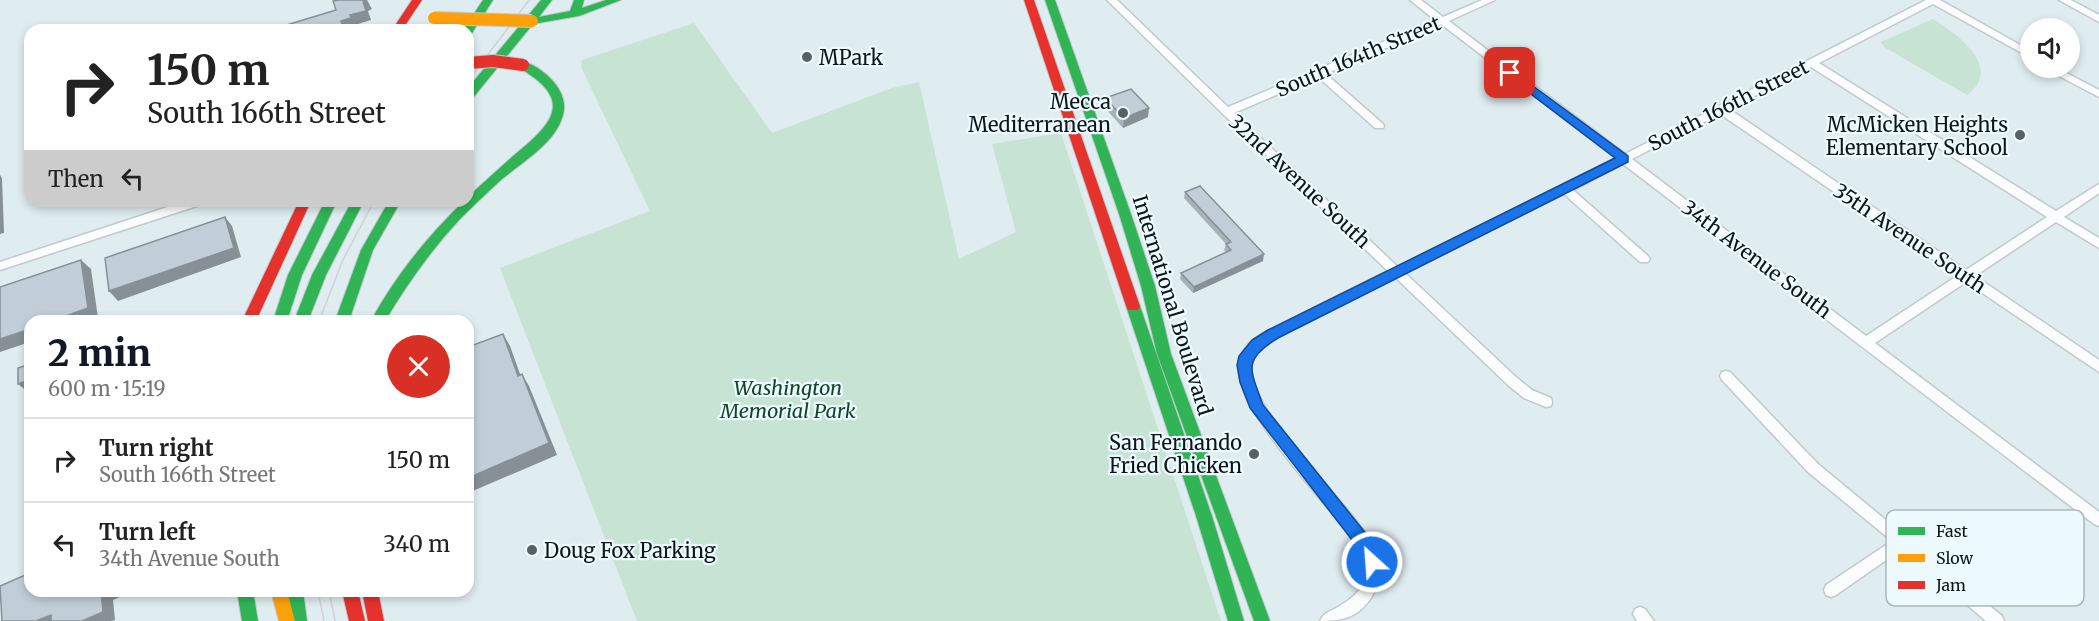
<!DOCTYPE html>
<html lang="en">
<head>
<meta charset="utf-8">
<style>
	body { margin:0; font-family:Merriweather,serif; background:#f2f2f2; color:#222; height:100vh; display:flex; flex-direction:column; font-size:22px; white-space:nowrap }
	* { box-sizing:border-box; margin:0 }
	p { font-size:20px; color:#767676 }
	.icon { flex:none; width:33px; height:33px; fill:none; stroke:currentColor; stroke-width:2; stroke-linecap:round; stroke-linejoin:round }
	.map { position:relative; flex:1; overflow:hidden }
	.drawer { position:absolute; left:24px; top:315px; width:450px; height:282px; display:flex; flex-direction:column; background:#fff; border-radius:18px; box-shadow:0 3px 9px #0003 }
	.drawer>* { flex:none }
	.top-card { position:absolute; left:24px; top:24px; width:450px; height:183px; border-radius:18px; box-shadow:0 3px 9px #0003; background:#fff; color:#222; overflow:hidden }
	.buttons { position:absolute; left:2020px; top:18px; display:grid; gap:12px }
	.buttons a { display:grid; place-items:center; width:60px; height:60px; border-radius:50%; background:#fff; box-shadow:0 3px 9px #0003; font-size:30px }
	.pin { position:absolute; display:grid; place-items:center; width:51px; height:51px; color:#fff; margin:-26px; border-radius:12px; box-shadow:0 3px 9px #0006 }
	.me { position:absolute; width:66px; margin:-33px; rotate:334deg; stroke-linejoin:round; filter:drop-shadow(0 0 4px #0008) }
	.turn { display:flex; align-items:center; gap:21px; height:126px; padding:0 24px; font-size:27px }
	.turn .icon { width:78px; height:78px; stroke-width:2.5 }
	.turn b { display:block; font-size:42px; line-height:51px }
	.then { display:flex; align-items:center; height:57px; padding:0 24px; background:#0003; gap:12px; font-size:22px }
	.round { display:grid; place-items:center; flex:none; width:63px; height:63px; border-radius:32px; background:#f2f2f2 }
	.overview { display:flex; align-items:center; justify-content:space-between; height:102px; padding:0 24px }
	h1 { font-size:36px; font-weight:800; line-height:45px; color:#111827 }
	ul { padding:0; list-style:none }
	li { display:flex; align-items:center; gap:18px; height:84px; padding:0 24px; border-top:2px solid #e0e0e0 }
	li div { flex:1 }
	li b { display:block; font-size:22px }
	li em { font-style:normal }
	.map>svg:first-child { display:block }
</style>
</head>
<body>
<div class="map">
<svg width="2099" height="621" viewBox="0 0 2099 621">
	<rect width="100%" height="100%" fill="#dfecf0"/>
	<g fill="#c7e3d4">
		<path d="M1933,19C1957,34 2004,68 1967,95L1884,47L1881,42Z"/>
		<path d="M694,23L772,133L892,88L919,82L959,259L1016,232L992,144L1061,133L1221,621H637L500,268L650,211L581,67L582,60Z"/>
	</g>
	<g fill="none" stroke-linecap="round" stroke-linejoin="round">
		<g stroke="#c0cacc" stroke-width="3">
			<g id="street">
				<path d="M1107,0H1117L1228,107L1435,20L1410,0H1421L1443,17L1482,0H1495L1449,21L1625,154L1926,0H1940L2031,51V58L1933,4L1819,63L2056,211L2099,184V193L2064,217L2099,238V248L2056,222L1975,276L2099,360V372L1966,282L1875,343L2099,512V526L2094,524L1623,164L1573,190L1648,256L1650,259L1648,262H1640L1564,194L1405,273L1517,378L1532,390L1551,398L1552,402L1551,406L1546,407L1524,398L1509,386L1396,278L1277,337C1270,341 1259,346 1255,353C1227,400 1361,508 1377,554C1382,569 1379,585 1371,598C1358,618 1341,621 1320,621C1323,613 1331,611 1338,607C1372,587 1372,568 1352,537C1326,504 1238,410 1239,371C1240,353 1246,343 1262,334L1388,271L1223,114ZM1441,24L1616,158L1398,267L1234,113L1318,77L1375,128H1383L1384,126L1383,124L1326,74ZM1811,67L2047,217L1966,270L1729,109ZM1720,114L1957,276L1866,336L1632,159Z"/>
				<path d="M2059,0H2071L2099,15V22Z"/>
				<path d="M2059,69L2099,90V97L2055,74V70Z"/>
				<path d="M186,201H205L203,204L0,270V262Z"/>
				<path d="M1726,371L1730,372L1818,464L2002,616L2004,621H1986L1902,549L1836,595L1831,597L1826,595L1824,590L1826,585L1892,541L1808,472L1722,380L1720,376L1722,372Z"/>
				<path d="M1640,607L1645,609L1654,621H1637L1633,614L1635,609Z"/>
			</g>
		</g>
		<g stroke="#c0cacc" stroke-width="2">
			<g id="fast">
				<path d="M483,0H493L472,33L468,34V30H463Z"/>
				<path d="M541,0H552L539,17L570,11L574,0H584L582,8L606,0H621L579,16L533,24L472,99L468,100V88Z"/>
				<path d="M1045,0H1055L1131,214L1155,286L1171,354L1270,621H1254L1157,354L1141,286L1119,214Z"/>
				<path d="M523,61C544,68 570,91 563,115C556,143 522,162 501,180C487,193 474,205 461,218C432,249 407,284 385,321H371C395,276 428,236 464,201H468L470,195C484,182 498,170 512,157C551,125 577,101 519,68L517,65Z"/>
				<path d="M325,201H337L302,275L287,321H273L288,275Z"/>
				<path d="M352,201H364L326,275L308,321H294L312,275Z"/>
				<path d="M389,201H401L373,250L349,321H335L361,250Z"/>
				<path d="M1133,301L1138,302L1140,306L1212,516L1244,621H1228L1196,516L1126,306L1128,302Z"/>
				<path d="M237,591H253L258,621H242Z"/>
				<path d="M287,591H303L307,621H291Z"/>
			</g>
		</g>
		<g stroke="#c0cacc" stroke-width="2">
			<path id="slow" d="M271,591H287L295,621H279Z"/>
		</g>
		<g stroke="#c0cacc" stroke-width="2">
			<g id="jam">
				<path d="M412,0H422L402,30H392Z"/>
				<path d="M1024,0H1034L1140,306L1138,310H1128L1126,306Z"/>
				<path d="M299,201H311L256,321H242Z"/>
				<path d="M342,591H358L365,621H349Z"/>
				<path d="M362,591H378L384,621H368Z"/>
			</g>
		</g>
		<use href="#street" fill="#fafcfd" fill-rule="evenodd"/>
		<use href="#fast" fill="#30b455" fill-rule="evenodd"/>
		<use href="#slow" fill="#ff9f0a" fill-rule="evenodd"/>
		<use href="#jam" fill="#e5322d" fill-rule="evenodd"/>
		<g stroke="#d0d3d5" stroke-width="1.5">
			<path d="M468,81L529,0"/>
			<path d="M319,321L343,260L374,201"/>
			<path d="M318,591L324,621"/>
			<path d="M329,591L335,621"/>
		</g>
		<g stroke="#c0cacc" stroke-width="14" stroke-linecap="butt">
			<path id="slow-bridge" d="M434,18L532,21"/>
		</g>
		<g stroke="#c0cacc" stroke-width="14" stroke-linecap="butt">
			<path id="jam-bridge" d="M468,63L493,61L523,65"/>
		</g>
		<use href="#slow-bridge" stroke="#ff9f0a" stroke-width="12"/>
		<use href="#jam-bridge" stroke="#e5322d" stroke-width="12"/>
	</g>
	<g fill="#a6b1ba">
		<path d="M1105,98L1148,117L1123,128L1105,108Z"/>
		<path d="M1185,192L1263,261L1193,293L1180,279L1181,273L1226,252L1224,250L1226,244L1184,198Z"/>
	</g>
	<g fill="#879097">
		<path d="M367,0L372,9L368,11L371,20L355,25L356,28L350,30H344L341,21L350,15L363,1Z"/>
		<path d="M1149,108L1148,117L1123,128L1124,118Z"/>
		<path d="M0,175L2,178L4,233L0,234Z"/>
		<path d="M110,201H135L116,207Z"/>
		<path d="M225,217L232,226L241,257L118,301L109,291Z"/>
		<path d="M1264,254L1263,261L1193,293L1194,287Z"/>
		<path d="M81,260L91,269L98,318L88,321H52Z"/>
		<path d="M30,329V342L0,352V339Z"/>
		<path d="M503,334L510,346L525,388L518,376Z"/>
		<path d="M468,339L470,343L476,360L468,348Z"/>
		<path d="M522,374L529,386L557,455L468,493V478Z"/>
		<path d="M29,380V393L18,384Z"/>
		<path d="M104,591H133L113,600L115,620L111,621H82L101,592Z"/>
		<path d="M51,615L60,621H36Z"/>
	</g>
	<g fill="#c1ced8" stroke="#879097" stroke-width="1.5">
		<path d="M338,0H366L363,1L366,11L350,15L351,18L341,21L344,30H270L336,10L333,1Z"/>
		<path d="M1131,89L1149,108L1124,118L1105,98Z"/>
		<path d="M1200,186L1264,254L1194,287L1181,273L1231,250L1226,244L1231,242L1185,192Z"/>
		<path d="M225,217L234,248L109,291L105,258Z"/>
		<path d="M81,260L88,308L52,321H30V329L0,339V287Z"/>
		<path d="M503,334L518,376L522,374L549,443L468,478V347Z"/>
		<path d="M30,364V407L29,380L18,384V368Z"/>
		<path d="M30,573V591H104L101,592L103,612L82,621H51V615L36,621H2L0,586Z"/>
	</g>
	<path fill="#1a73e8" stroke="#114b97" stroke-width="1.5" d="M1510,69L1628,156V162L1278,338C1242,360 1250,369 1263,405L1371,540L1380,562L1377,568L1372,570L1366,568L1359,549L1250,408L1240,382L1237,365L1239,356L1252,340L1268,330L1615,158L1506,75L1505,73Z"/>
	<g fill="#576164" stroke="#edfaff" stroke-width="2">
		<circle cx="807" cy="57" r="6"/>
		<circle cx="1123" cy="113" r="6"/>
		<circle cx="2020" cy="135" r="6"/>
		<circle cx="1254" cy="454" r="6"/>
		<circle cx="532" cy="550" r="6"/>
	</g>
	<g text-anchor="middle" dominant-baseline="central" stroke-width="4.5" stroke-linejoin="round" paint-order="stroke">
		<g font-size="20" fill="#0e1618" stroke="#edfaff">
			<text transform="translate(1358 56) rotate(-23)">South 164th Street</text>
			<text transform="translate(1728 105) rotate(-27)">South 166th Street</text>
			<text transform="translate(1300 181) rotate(43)">32nd Avenue South</text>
			<text transform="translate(1910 238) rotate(34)">35th Avenue South</text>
			<text transform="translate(1757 259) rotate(37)">34th Avenue South</text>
			<text transform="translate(1173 305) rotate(73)">International Boulevard</text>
		</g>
		<g font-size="20" fill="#0e1618" stroke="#edfaff" text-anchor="end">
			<text x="819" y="57" text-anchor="start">MPark</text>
			<text x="1111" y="101">Mecca<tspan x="1111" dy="23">Mediterranean</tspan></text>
			<text x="2008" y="124">McMicken Heights<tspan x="2008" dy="23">Elementary School</tspan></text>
			<text x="1242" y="442">San Fernando<tspan x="1242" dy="23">Fried Chicken</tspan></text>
			<text x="544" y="550" text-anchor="start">Doug Fox Parking</text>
		</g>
		<g font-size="20" font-style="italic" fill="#114625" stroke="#edfaff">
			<text x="788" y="387">Washington<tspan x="788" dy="23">Memorial Park</tspan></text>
		</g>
	</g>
	<rect x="1886" y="510" width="198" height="96" rx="9" fill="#edfaff" stroke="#aab6ba" stroke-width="1.5"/>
	<rect x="1898" y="527" width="27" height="8" fill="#30b455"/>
	<rect x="1898" y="554" width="27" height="8" fill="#ff9f0a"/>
	<rect x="1898" y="581" width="27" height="8" fill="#e5322d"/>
	<g font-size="16" fill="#0e1618">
		<text x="1936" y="537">Fast</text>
		<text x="1936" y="564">Slow</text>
		<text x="1936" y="591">Jam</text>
	</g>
</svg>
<div class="buttons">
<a><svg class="icon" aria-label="sound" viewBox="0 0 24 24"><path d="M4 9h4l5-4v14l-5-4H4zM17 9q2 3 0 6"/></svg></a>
</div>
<div class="pin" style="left:1510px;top:73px;background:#d93025"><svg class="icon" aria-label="arrive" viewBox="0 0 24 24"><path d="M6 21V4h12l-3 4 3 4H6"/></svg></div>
<svg class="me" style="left:1372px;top:562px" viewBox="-20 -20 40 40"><circle r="17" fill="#1a73e8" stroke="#fff" stroke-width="3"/><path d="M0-11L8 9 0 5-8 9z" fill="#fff"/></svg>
<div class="top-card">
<div class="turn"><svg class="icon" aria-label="right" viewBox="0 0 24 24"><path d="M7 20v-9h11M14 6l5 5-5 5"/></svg><div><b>150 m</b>South 166th Street</div></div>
<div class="then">Then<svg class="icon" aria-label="left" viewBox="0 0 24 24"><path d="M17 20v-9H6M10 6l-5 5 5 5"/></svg></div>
</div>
<section class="drawer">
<div class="overview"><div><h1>2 min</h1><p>600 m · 15:19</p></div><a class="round" style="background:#d93025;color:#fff"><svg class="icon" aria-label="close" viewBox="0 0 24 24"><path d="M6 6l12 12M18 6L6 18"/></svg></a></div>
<ul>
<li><svg class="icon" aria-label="right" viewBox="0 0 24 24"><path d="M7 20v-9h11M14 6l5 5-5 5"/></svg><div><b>Turn right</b><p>South 166th Street</p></div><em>150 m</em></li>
<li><svg class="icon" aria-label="left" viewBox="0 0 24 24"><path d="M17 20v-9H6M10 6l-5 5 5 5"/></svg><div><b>Turn left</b><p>34th Avenue South</p></div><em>340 m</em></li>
</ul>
</section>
</div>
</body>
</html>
